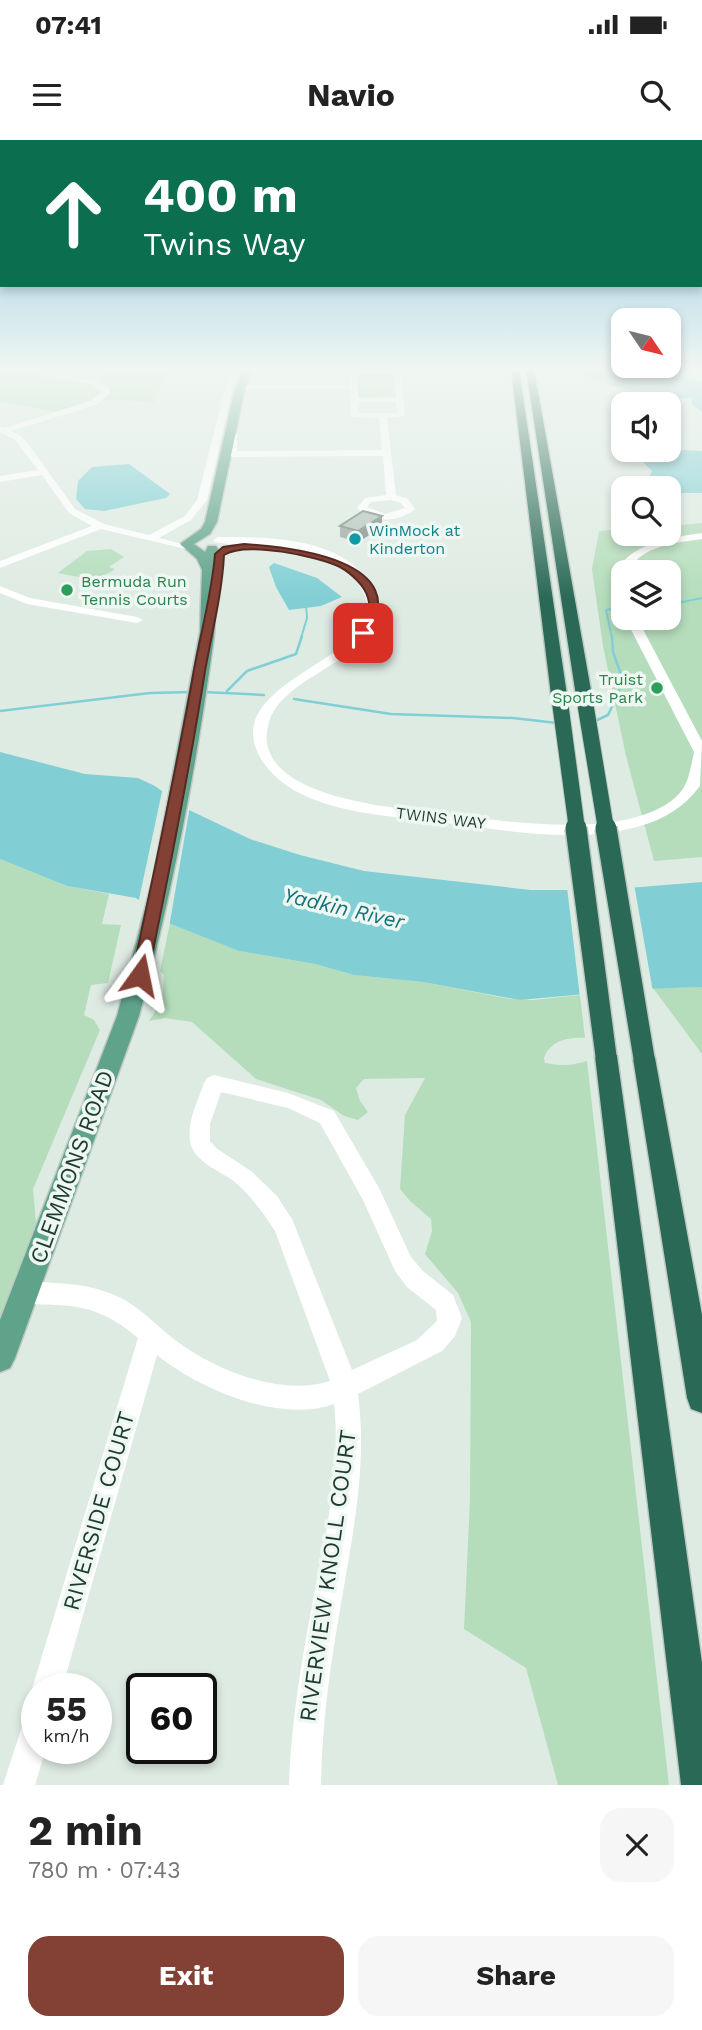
<!DOCTYPE html>
<html lang="en">
<head>
<meta charset="utf-8">
<style>
	body { margin:0; font-family:"Work Sans",sans-serif; background:#f6f6f6; color:#222; height:100vh; display:flex; flex-direction:column; font-size:26px; white-space:nowrap }
	* { box-sizing:border-box; margin:0 }
	p { font-size:23px; color:#767676 }
	.icon { flex:none; width:38px; height:38px; fill:none; stroke:currentColor; stroke-width:2; stroke-linecap:round; stroke-linejoin:round }
	.map { position:relative; height:1645px; overflow:hidden }
	.drawer { display:flex; flex-direction:column; background:#fff; flex:1 }
	.drawer>* { flex:none }
	.hud { position:absolute; left:0px; top:0px; width:704px; height:147px; box-shadow:0 4px 10px #0003; background:#0b6e4f; color:#fff; overflow:hidden }
	.needle { width:46px; rotate:125deg }
	.fabs { position:absolute; left:611px; top:168px; display:grid; gap:14px }
	.fabs a { display:grid; place-items:center; width:70px; height:70px; border-radius:14px; background:#fff; box-shadow:0 4px 10px #0003; font-size:35px }
	.speed { position:absolute; left:21px; top:1533px; display:flex; gap:14px; font-size:35px; font-weight:700; text-align:center }
	.speed>* { display:grid; place-content:center; width:91px; height:91px; border-radius:50%; background:#fff; box-shadow:0 4px 10px #0003; line-height:1 }
	.speed small { font-size:18px; font-weight:400 }
	.speed .limit { border:4px solid #111; border-radius:10px; background:#fff; color:#111 }
	.pin { position:absolute; display:grid; place-items:center; width:60px; height:60px; color:#fff; margin:-30px; border-radius:14px; box-shadow:0 4px 10px #0006 }
	.me { position:absolute; width:77px; margin:-38px; rotate:12deg; stroke-linejoin:round; filter:drop-shadow(0 0 5px #0008) }
	.turn { display:flex; align-items:center; gap:24px; height:147px; padding:0 28px; font-size:32px }
	.turn .icon { width:91px; height:91px; stroke-width:2.5 }
	.turn b { display:block; font-size:49px; line-height:60px }
	.round { display:grid; place-items:center; flex:none; width:74px; height:74px; border-radius:21px; background:#f6f6f6 }
	.head { display:flex; align-items:center; justify-content:space-between; height:119px; padding:0 28px }
	h1 { font-size:42px; font-weight:700; line-height:52px }
	.cta { display:flex; gap:14px; margin-top:auto; padding:14px 28px }
	.cta a { flex:1; height:80px; border-radius:21px; background:#834035; color:#fff; font-size:28px; font-weight:700; line-height:80px; text-align:center }
	.cta a+a { background:#f6f6f6; color:#222 }
	.status { display:flex; justify-content:space-between; align-items:center; height:49px; padding:0 35px; background:#fff; direction:ltr }
	.status svg { height:19px; fill:currentColor }
	header { display:flex; justify-content:space-between; align-items:center; height:91px; padding:0 28px; background:#fff; font-size:32px; font-weight:700 }
	.map>svg:first-child { display:block }
</style>
</head>
<body>
<div class="status"><b>07:41</b><svg viewBox="0 0 49 12"><path d="M0 12V9h3v3zM5 12V6h3v6zM10 12V3h3v9zM15 12V0h3v12zM26 1h20v11H26zM47 4h2v5h-2z"/></svg></div>
<header><svg class="icon" aria-label="menu" viewBox="0 0 24 24"><path d="M4 6h16M4 12h16M4 18h16"/></svg>Navio<svg class="icon" aria-label="search" viewBox="0 0 24 24"><circle cx="10" cy="10" r="6"/><path d="M15 15l6 6"/></svg></header>
<div class="map">
<svg width="702" height="1645" viewBox="0 0 702 1645">
	<rect width="100%" height="100%" fill="#deebe3"/>
	<g fill="#b5ddbc" fill-rule="evenodd">
		<path d="M0,229C32,229 74,250 102,240L97,229H169L154,262L95,259L57,272L0,262Z"/>
		<path d="M357,234H393L397,256L358,257Z"/>
		<path d="M702,383V717L654,721L626,616L603,506L592,429L599,391L623,389V394H668L669,386ZM623,432H668V478H623Z"/>
		<path d="M111,409L124,417L109,427L115,429C98,442 78,437 58,433L87,411Z"/>
		<path d="M0,719L67,746L109,754L102,784L121,785L108,843L91,845L84,875L94,880L100,890L33,1049L39,1115L0,1202Z"/>
		<path d="M170,783L239,811L315,824L354,835L423,842L510,859L533,860L580,855L585,898C568,897 550,901 544,918L545,923C562,926 571,926 587,921L669,1645H558L526,1528L464,1489L470,1360L471,1182L458,1153L425,1114L432,1091L431,1079L410,1061L400,1049L405,975L425,938L364,939L356,948L360,961L368,972L358,980L344,976L321,960L256,939L192,882L165,878L149,881L162,861L164,835L160,831Z"/>
		<path d="M702,847V914L653,848Z"/>
	</g>
	<g fill="#81cfd4">
		<path d="M574,229H655L702,242V272L692,264V258C663,260 598,246 574,229Z"/>
		<path d="M702,311V353H676L648,340L652,331L644,323C655,306 684,311 702,311Z"/>
		<path d="M129,324L170,354L166,358L104,371L85,369L76,359L78,341L92,327Z"/>
		<path d="M274,423L317,438L342,457L321,466L289,470L276,447L269,427Z"/>
		<path d="M0,612L85,634L138,638L155,646L187,669L250,699L300,715L364,731L531,750H603L702,742V847L640,849L520,860L423,842L354,835L315,824L239,811L171,784L136,758L67,746L0,719Z"/>
	</g>
	<g fill="#deebe3">
		<path d="M163,647L190,666L169,787L138,764Z"/>
		<path d="M634,744L653,852L580,858L567,747Z"/>
	</g>
	<g fill="none" stroke-linecap="round" stroke-linejoin="round">
		<g stroke="#81cfd4" stroke-width="2">
			<path d="M668,465L702,458"/>
			<path d="M301,498L307,478L306,465"/>
			<path d="M612,498L606,470L616,468"/>
		</g>
		<g stroke="#81cfd4" stroke-width="2.5">
			<path d="M227,551L247,531L296,514L302,496"/>
			<path d="M204,552L264,555"/>
			<path d="M294,559L391,574L513,578L557,583"/>
			<path d="M0,571L150,553L193,552"/>
			<path d="M593,582L608,575L618,554L622,537L613,512L612,496"/>
		</g>
		<g stroke="#c0c8c5" stroke-width="3">
			<path id="major" d="M243,229H251L244,253L217,382L210,394L194,404L205,412L208,406H216L218,409C211,440 218,472 213,504C196,629 172,754 139,876L15,1218L10,1228L0,1232V1180L117,876L153,738L200,492L202,430L197,419L180,404L201,389L205,382L234,253Z"/>
		</g>
		<g stroke="#c0c8c5" stroke-width="3">
			<g id="highway">
				<path d="M511,229H519L567,555L559,560L551,555Z"/>
				<path d="M526,229H534L592,556L584,561L576,556Z"/>
				<path d="M606,907L614,910L617,916L702,1523V1645H681L595,916L598,910Z"/>
				<path d="M644,909L652,912L655,918L702,1175V1273L691,1269L687,1258L633,918L636,912Z"/>
			</g>
		</g>
		<g fill="#fff" fill-rule="evenodd">
			<path d="M27,229L95,241L108,246L110,253L96,265L11,291L21,296L29,305L75,369L104,384L149,395L185,376L197,360L230,229H237L207,360L191,380L159,398L194,407V411L101,389L0,428V421L92,386L69,373L42,335L0,342V336L38,330L15,300L0,292V286L4,288L90,261L102,252L93,245Z"/>
			<path d="M350,229H401L405,276L387,278L396,355L408,359L415,369C399,383 372,383 357,368L365,358L386,355L383,316L232,317L228,314L229,296L226,292L230,289L237,295V311L382,310L379,278L351,277L350,249H243L239,247L243,245H350ZM357,234H394L396,258H358ZM358,262H396L397,273H358ZM391,360L401,363L405,368L385,374L367,367L371,362Z"/>
			<path d="M702,393V399C676,403 640,405 629,432H623V464L619,463C598,409 665,398 702,393Z"/>
			<path d="M218,397C263,397 331,396 363,435C424,512 285,525 269,582C246,658 396,668 440,673C491,680 542,687 593,684C622,683 674,672 686,643C690,634 692,622 694,612L625,478H637L702,601L700,646C684,667 665,679 640,686C576,705 504,690 440,682C398,677 355,675 315,660C294,652 273,639 261,619C211,534 415,517 357,442C343,424 321,414 299,409C271,403 242,407 214,402L213,400Z"/>
			<path d="M245,404L250,407L249,409L224,415L222,443L215,477L205,479L214,414L222,408Z"/>
			<path d="M0,446L30,458L137,477L143,480L137,483L27,464L0,453Z"/>
			<path d="M214,935L288,953L334,971L379,1048L411,1117L423,1131L453,1155L462,1178L455,1196L442,1211L358,1254C368,1329 351,1402 339,1476C329,1532 322,1588 321,1645H289C291,1581 302,1518 314,1455C326,1393 341,1328 334,1264C280,1284 199,1249 157,1215L62,1549H37V1560L32,1549L138,1198C112,1176 90,1166 56,1165C43,1164 29,1166 17,1161L13,1153L17,1145C28,1141 41,1142 54,1143C77,1144 99,1147 121,1158C142,1169 157,1186 175,1200C215,1230 280,1257 330,1241L275,1091C264,1074 252,1057 237,1044C223,1031 193,1023 190,1001C187,981 198,961 204,943L207,938ZM221,952L288,968L320,983L363,1060L395,1131L407,1147L436,1170L437,1181L417,1200L352,1230L292,1079L277,1056L251,1031L216,1008L210,1001V984Z"/>
			<path d="M37,1570V1608H46L35,1645H3L26,1574Z"/>
		</g>
		<use href="#major" fill="#5fa38b" fill-rule="evenodd"/>
		<use href="#highway" fill="#296955" fill-rule="evenodd"/>
		<g stroke="#c0c8c5" stroke-width="18" stroke-linecap="butt">
			<g id="highway-bridge-far1">
				<path d="M559,555L577,689"/>
				<path d="M584,556L606,689"/>
			</g>
		</g>
		<g stroke="#c0c8c5" stroke-width="24" stroke-linecap="butt">
			<g id="highway-bridge">
				<path d="M576,688L606,916"/>
				<path d="M606,688L644,918"/>
			</g>
		</g>
		<use href="#highway-bridge-far1" stroke="#296955" stroke-width="16"/>
		<use href="#highway-bridge" stroke="#296955" stroke-width="21"/>
	</g>
	<path fill="#9aa9a2" d="M382,376V387L358,402L340,397V386Z"/>
	<path fill="#7d8a84" d="M382,376V387L358,402V391Z"/>
	<path fill="#b3c5bc" stroke="#7d8a84" stroke-width="2" d="M363,371L382,376L358,391L340,386Z"/>
	<linearGradient id="sky" x2="0" y2="1"><stop stop-color="#7fbfe0"/><stop offset="0.5" stop-color="#f0f6f2"/><stop offset="1" stop-color="#f0f6f2" stop-opacity="0"/></linearGradient>
	<rect width="702" height="459" fill="url(#sky)"/>
	<path fill="#834035" stroke="#552a22" stroke-width="2" d="M244,404C291,407 416,420 367,496H359L358,493C364,483 372,471 368,458C365,446 351,433 340,427C317,416 246,401 224,415C222,454 212,492 205,531C189,633 169,733 148,835L140,840L132,835C154,733 176,632 194,530C201,491 212,453 215,414L223,407Z"/>
	<circle fill="#0f9aa8" stroke="#eef7f2" stroke-width="2.5" cx="355" cy="399" r="7"/>
	<g fill="#2e9e5b" stroke="#eef7f2" stroke-width="2.5">
		<circle cx="67" cy="450" r="7"/>
		<circle cx="657" cy="548" r="7"/>
	</g>
	<g text-anchor="middle" dominant-baseline="central" stroke-width="7" stroke-linejoin="round" paint-order="stroke">
		<g font-size="16" fill="#0d838f" stroke="#eef7f2" text-anchor="start">
			<text x="369" y="390">WinMock at<tspan x="369" dy="18">Kinderton</tspan></text>
		</g>
		<g font-size="16" fill="#27864d" stroke="#eef7f2" text-anchor="start">
			<text x="81" y="441">Bermuda Run<tspan x="81" dy="18">Tennis Courts</tspan></text>
			<text x="643" y="539" text-anchor="end">Truist<tspan x="643" dy="18">Sports Park</tspan></text>
		</g>
		<g font-size="16" fill="#1e3b30" stroke="#eef7f2">
			<text transform="translate(441 678) rotate(7)">TWINS WAY</text>
		</g>
		<g font-size="21" font-style="italic" fill="#167379" stroke="#eef7f2">
			<text transform="translate(344 768) rotate(13)">Yadkin River</text>
		</g>
		<g font-size="23" fill="#1e3b30" stroke="#eef7f2">
			<text transform="translate(72 1027) rotate(-70)">CLEMMONS ROAD</text>
			<text transform="translate(99 1371) rotate(-74)">RIVERSIDE COURT</text>
			<text transform="translate(328 1436) rotate(-82)">RIVERVIEW KNOLL COURT</text>
		</g>
	</g>
</svg>
<div class="fabs">
<a><svg class="needle" viewBox="-14 -14 28 28"><path d="M0-13l5 13h-10z" fill="#e53935"/><path d="M0 13l5-13h-10z" fill="#767676"/></svg></a>
<a><svg class="icon" aria-label="sound" viewBox="0 0 24 24"><path d="M4 9h4l5-4v14l-5-4H4zM17 9q2 3 0 6"/></svg></a>
<a><svg class="icon" aria-label="search" viewBox="0 0 24 24"><circle cx="10" cy="10" r="6"/><path d="M15 15l6 6"/></svg></a>
<a><svg class="icon" aria-label="layers" viewBox="0 0 24 24"><path d="M12 4l9 5-9 5-9-5zM3 14l9 5 9-5"/></svg></a>
</div>
<div class="speed"><div>55<small>km/h</small></div><div class="limit">60</div></div>
<div class="pin" style="left:363px;top:493px;background:#d93025"><svg class="icon" aria-label="arrive" viewBox="0 0 24 24"><path d="M6 21V4h12l-3 4 3 4H6"/></svg></div>
<svg class="me" style="left:140px;top:835px" viewBox="-20 -20 40 40"><path d="M0-17L14 15 0 8-14 15z" fill="#834035" stroke="#fff" stroke-width="4"/></svg>
<div class="hud">
<div class="turn"><svg class="icon" aria-label="ahead" viewBox="0 0 24 24"><path d="M12 20V5M6 11l6-6 6 6"/></svg><div><b>400 m</b>Twins Way</div></div>
</div>
</div>
<section class="drawer">
<div class="head"><div><h1>2 min</h1><p>780 m · 07:43</p></div><a class="round"><svg class="icon" aria-label="close" viewBox="0 0 24 24"><path d="M6 6l12 12M18 6L6 18"/></svg></a></div>
<div class="cta"><a>Exit</a><a>Share</a></div>
</section>
</body>
</html>
